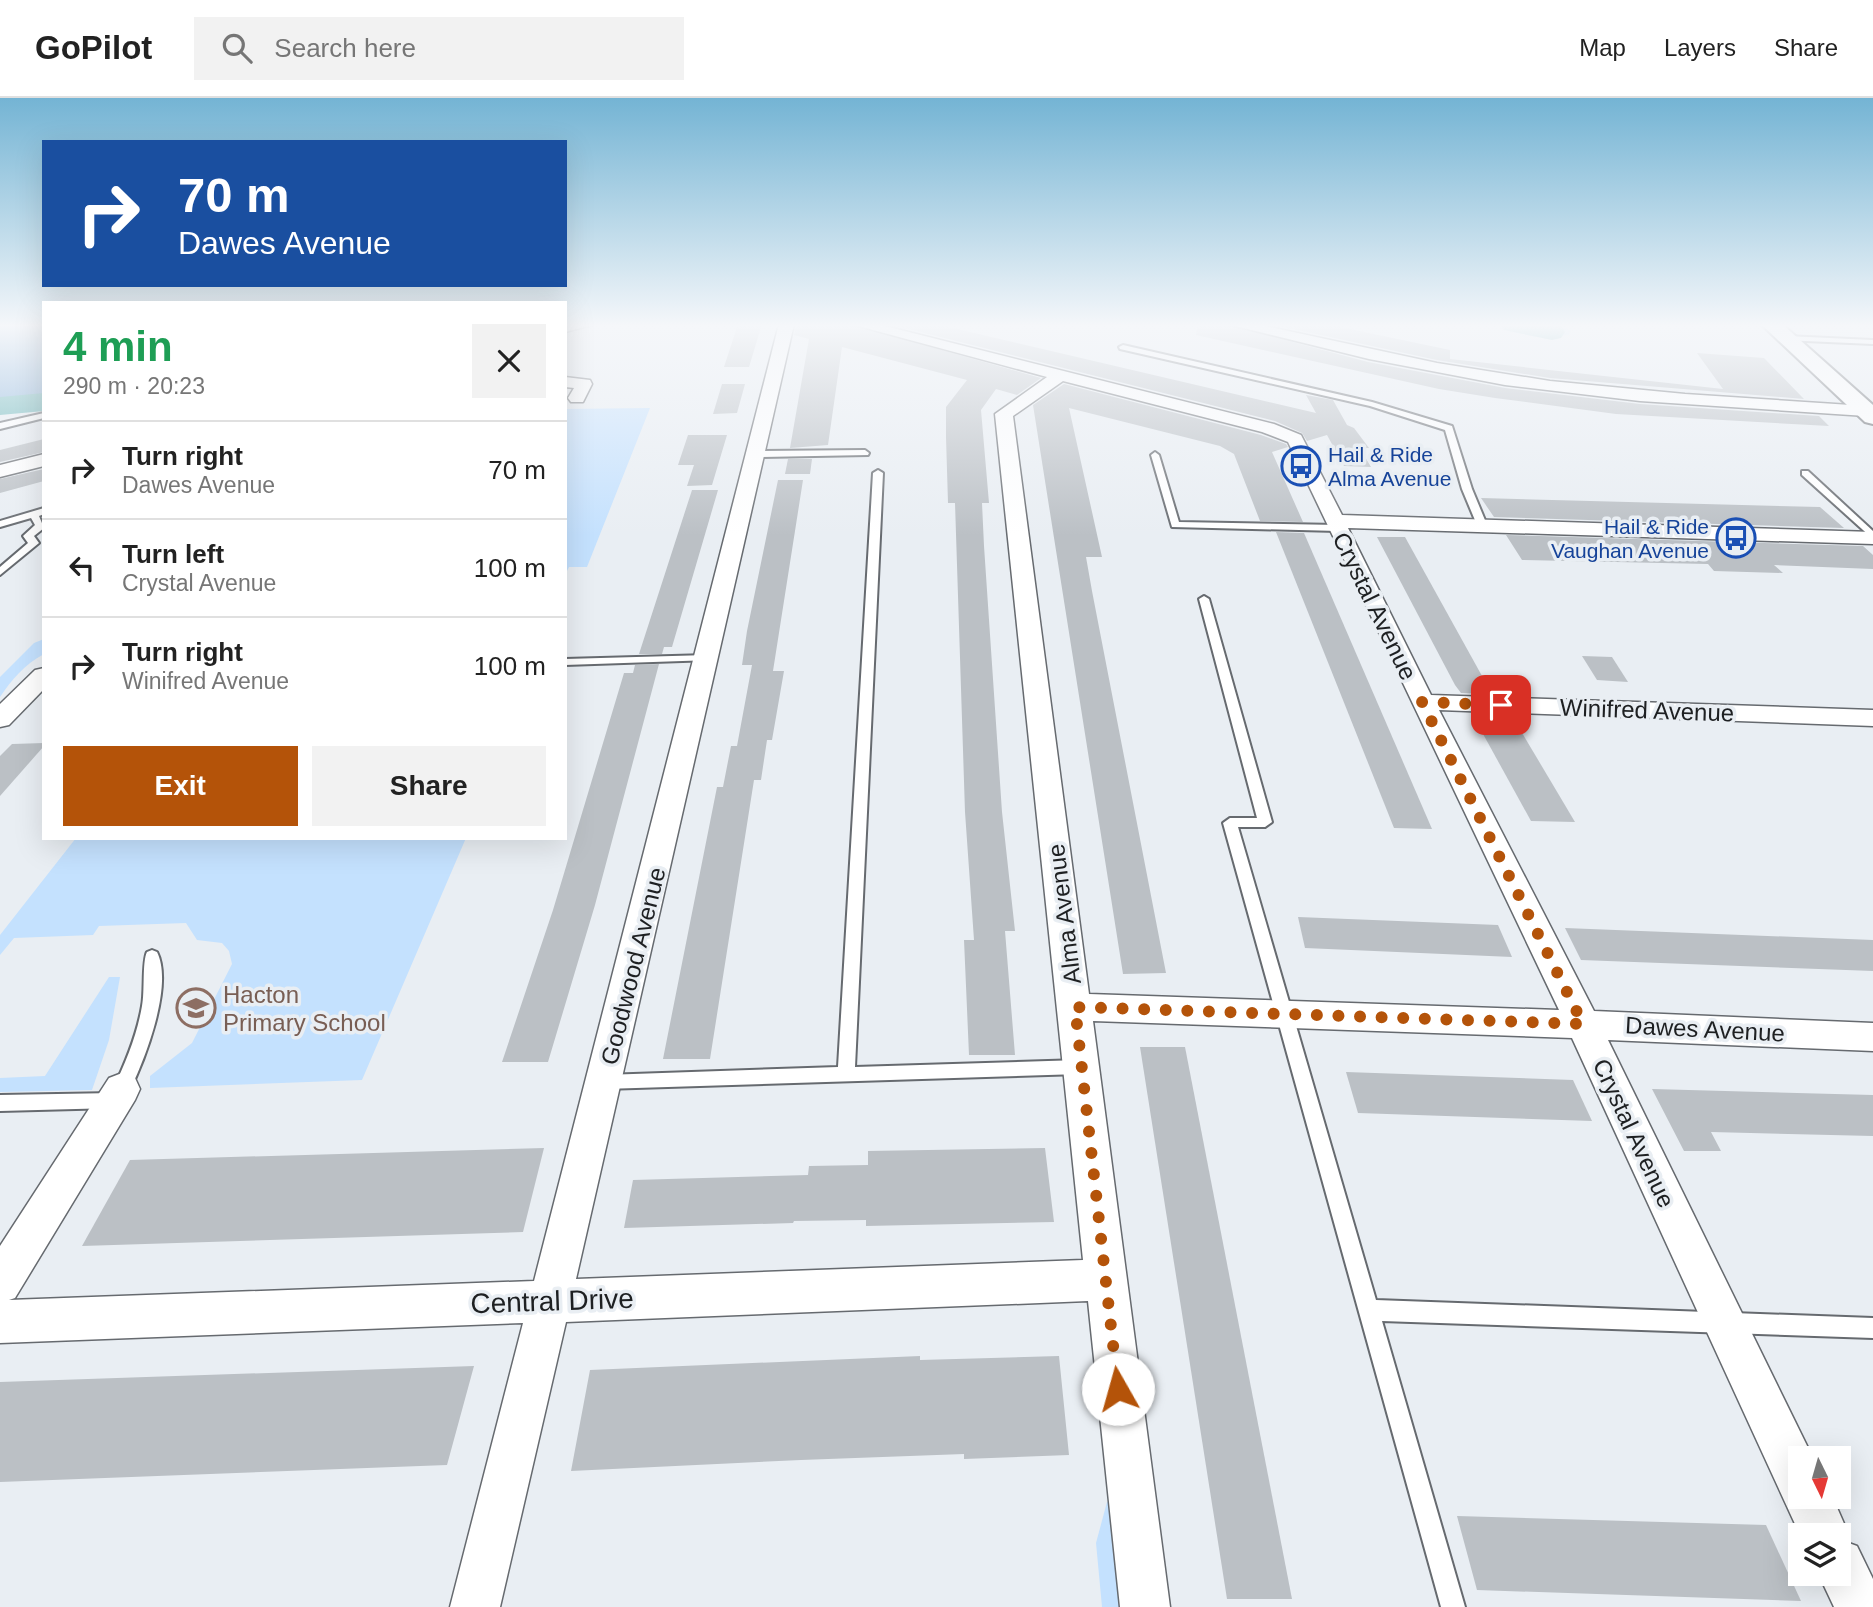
<!DOCTYPE html>
<html lang="en">
<head>
<meta charset="utf-8">
<style>
	body { margin:0; font-family:Helvetica,sans-serif; background:#f2f2f2; color:#222; height:100vh; display:flex; flex-direction:column; font-size:26px; white-space:nowrap }
	* { box-sizing:border-box; margin:0 }
	p { font-size:23px; color:#767676 }
	.icon { flex:none; width:38px; height:38px; fill:none; stroke:currentColor; stroke-width:2; stroke-linecap:round; stroke-linejoin:round }
	.map { position:relative; flex:1; overflow:hidden }
	.panel { position:absolute; left:42px; top:203px; width:525px; height:539px; display:flex; flex-direction:column; background:#fff; border-radius:0px; box-shadow:0 7px 28px #0002 }
	.panel>* { flex:none }
	.top-card { position:absolute; left:42px; top:42px; width:525px; height:147px; border-radius:0px; box-shadow:0 7px 28px #0002; background:#1a4fa0; color:#fff; overflow:hidden }
	.needle { width:46px; rotate:175deg }
	.controls { position:absolute; left:1788px; top:1348px; display:grid; gap:14px }
	.controls a { display:grid; place-items:center; width:63px; height:63px; border-radius:0px; background:#fff; box-shadow:0 7px 28px #0002; font-size:35px }
	.pin { position:absolute; display:grid; place-items:center; width:60px; height:60px; color:#fff; margin:-30px; border-radius:14px; box-shadow:0 4px 10px #0006 }
	.me { position:absolute; width:77px; margin:-38px; rotate:353deg; stroke-linejoin:round; filter:drop-shadow(0 0 5px #0008) }
	.turn { display:flex; align-items:center; gap:24px; height:147px; padding:0 21px; font-size:32px }
	.turn .icon { width:91px; height:91px; stroke-width:2.5 }
	.turn b { display:block; font-size:49px; line-height:60px }
	.round { display:grid; place-items:center; flex:none; width:74px; height:74px; border-radius:0px; background:#f2f2f2 }
	.summary { display:flex; align-items:center; justify-content:space-between; height:119px; padding:0 21px }
	h1 { font-size:42px; font-weight:700; line-height:52px; color:#1e9e55 }
	.button { display:flex; gap:14px; margin-top:auto; padding:14px 21px }
	.button a { flex:1; height:80px; border-radius:0px; background:#b45309; color:#fff; font-size:28px; font-weight:700; line-height:80px; text-align:center }
	.button a+a { background:#f2f2f2; color:#222 }
	ul { padding:0; list-style:none }
	li { display:flex; align-items:center; gap:21px; height:98px; padding:0 21px; border-top:2px solid #e0e0e0 }
	li div { flex:1 }
	li b { display:block; font-size:26px }
	li em { font-style:normal }
	header { display:flex; align-items:center; gap:42px; box-sizing:border-box; height:98px; padding:0 35px; background:#fff; border-bottom:2px solid #e0e0e0 }
	header strong { font-size:33px }
	nav { display:flex; gap:38px; margin-inline-start:auto; font-size:24px }
	.search { width:490px; height:63px; background:#f2f2f2; display:flex; align-items:center; gap:18px; box-sizing:border-box; padding:0 24px; border-radius:0px; color:#767676; font-size:26px }
	.map>svg:first-child { display:block }
</style>
</head>
<body>
<header>
<strong>GoPilot</strong>
<div class="search"><svg class="icon" aria-label="search" viewBox="0 0 24 24"><circle cx="10" cy="10" r="6"/><path d="M15 15l6 6"/></svg>Search here</div>
<nav><a>Map</a><a>Layers</a><a>Share</a></nav>
</header>
<div class="map">
<svg width="1873" height="1509" viewBox="0 0 1873 1509">
	<rect width="100%" height="100%" fill="#e9eef3"/>
	<g fill="#c4e1fe">
		<path d="M1496,226H1558L1571,233L1568,237C1548,239 1513,239 1496,226Z"/>
		<path d="M650,310L587,469H569L565,477V311Z"/>
		<path d="M44,541V556C24,567 12,581 0,599V579L34,545Z"/>
		<path d="M76,740H466L362,982L150,990V978L192,945L232,866L229,853L222,845L197,842L186,825L99,828L93,837L14,840L0,857V837Z"/>
		<path d="M109,879H120L109,942L92,992L0,994V980L45,978Z"/>
		<path d="M1107,1404L1115,1405L1126,1509H1102L1096,1445Z"/>
	</g>
	<path fill="#83afd9" d="M0,226H44V304L0,308Z"/>
	<g fill="none" stroke-linecap="round" stroke-linejoin="round">
		<g fill="#66b4b7" fill-rule="evenodd">
			<path d="M1500,226H1554L1561,228L1565,234L1561,240L1552,242L1504,232Z"/>
			<path d="M44,295V313L0,317V299Z"/>
		</g>
	</g>
	<g fill="#bbc0c5">
		<path d="M738,226H762L749,269H724Z"/>
		<path d="M797,226H849L1041,280L1017,297L996,291L981,312L989,405H982L984,448L1002,714L1015,833H1005L1015,957H969L964,842H974L965,714L955,405H948L946,339V309L967,282L842,249L828,347L790,350L809,241L794,237Z"/>
		<path d="M889,226H936L1316,315L1306,297L1333,302L1347,327L1354,330L1369,350H1360L1371,369L1344,368L1327,337L1307,343L1302,335L1275,323Z"/>
		<path d="M1198,226H1225L1368,264L1505,290L1640,306L1819,318L1829,328L1616,316L1495,300L1439,291L1196,237Z"/>
		<path d="M1270,226H1326L1450,252V261L1723,291L1697,255L1764,260L1804,301L1550,280L1437,262Z"/>
		<path d="M722,286H745L737,315L713,316Z"/>
		<path d="M1064,286L1261,337L1286,346L1288,349L1272,354L1303,424L1260,423L1234,356L1220,348L1069,310L1102,459H1086L1092,493L1166,875L1123,876L1033,307Z"/>
		<path d="M688,337H727L712,387L687,388L694,367H678Z"/>
		<path d="M44,341V354L0,364V352Z"/>
		<path d="M788,361H812L810,376H785Z"/>
		<path d="M44,371V383L0,395V381Z"/>
		<path d="M778,382H803L773,573H784L772,642H767L761,682H754L710,961H663L717,689H723L731,648H737L752,567H742L747,533Z"/>
		<path d="M692,392H718L672,549H664L662,556H639Z"/>
		<path d="M1481,400L1820,409L1844,430L1494,419Z"/>
		<path d="M1276,434L1304,435L1432,731L1394,730Z"/>
		<path d="M1506,437L1863,448L1873,457V471L1774,467L1783,475L1714,473L1708,466L1522,462Z"/>
		<path d="M1377,439H1405L1492,596L1461,595L1455,587Z"/>
		<path d="M1582,558L1612,559L1628,584L1597,582Z"/>
		<path d="M659,566L595,807L548,964H502L553,812L624,575H633L635,567Z"/>
		<path d="M1472,616L1512,618L1575,724L1531,723Z"/>
		<path d="M44,645V648L0,698V658L12,646Z"/>
		<path d="M1298,819L1498,827L1512,859L1305,850Z"/>
		<path d="M1565,830L1873,842V873L1581,862Z"/>
		<path d="M1140,949H1185L1292,1501H1227Z"/>
		<path d="M1346,974L1573,982L1592,1023L1358,1015Z"/>
		<path d="M1652,991L1873,997V1038L1711,1034L1721,1053H1684Z"/>
		<path d="M544,1050L523,1134L82,1148L130,1062Z"/>
		<path d="M1045,1050L1054,1124L866,1128V1122L794,1123L793,1125L624,1130L633,1082L808,1077L809,1068L868,1067V1053Z"/>
		<path d="M920,1258V1262L1059,1258L1069,1357L964,1361V1356L801,1362L571,1373L590,1272Z"/>
		<path d="M474,1268L447,1367L0,1384V1284Z"/>
		<path d="M1457,1418L1766,1427L1801,1503L1477,1492Z"/>
	</g>
	<g fill="none" stroke-linecap="round" stroke-linejoin="round">
		<g stroke="#666a6f" stroke-width="4">
			<g id="lane">
				<path d="M1786,238L1873,242V246L1783,242Z"/>
				<path d="M1123,247L1372,304L1452,328L1472,391L1487,427L1482,430L1477,427L1462,391L1445,332L1370,308L1120,251L1119,249Z"/>
				<path d="M44,315V320L0,331V325Z"/>
				<path d="M865,352L869,355L868,357L755,359L751,356L755,353Z"/>
				<path d="M1155,354L1159,357L1179,424L1338,427L1343,430L1338,433L1172,429L1151,357Z"/>
				<path d="M878,372L883,375L855,969L1080,962L1086,964L1088,969L1086,974L1080,976L604,991L598,989L595,984L598,979L604,977L838,969L873,375Z"/>
				<path d="M1802,373H1808L1873,433V441L1802,377Z"/>
				<path d="M44,410V416L39,418L44,430L34,438L39,445L0,477V469L28,445L23,438L35,427L31,420L0,429V423Z"/>
				<path d="M1204,498L1209,501L1272,724L1265,729H1238L1376,1202L1873,1220V1240L1382,1223L1465,1509H1441L1223,725L1230,720H1257L1199,501Z"/>
				<path d="M708,557L714,560L712,562L565,567V561Z"/>
				<path d="M152,852L157,854C174,888 144,964 128,996L121,998L123,1002L120,1007L114,1010L0,1013V997L115,995L113,991C126,964 137,937 142,908C145,894 142,864 147,854Z"/>
			</g>
		</g>
		<g stroke="#666a6f" stroke-width="3">
			<g id="street">
				<path d="M565,226H596L565,234Z"/>
				<path d="M779,226H794L576,1181L1083,1162L995,316L1047,279L851,226H877L1274,326L1301,337L1342,417L1873,434V446L1348,430L1431,597L1873,612V628L1439,612L1594,913L1873,925V953L1608,942L1813,1360H1801V1398H1832L1849,1437L1846,1444L1857,1448L1873,1481V1509H1834L1818,1475H1839V1437L1801,1439L1572,940L1093,923L1170,1509H1120L1088,1203L566,1224L500,1509H450L523,1225L0,1245V1148L109,980L122,975L135,980L140,991L135,1002L15,1200L9,1202L534,1183ZM1063,283L1262,334L1288,344L1559,912L1089,896L1013,318Z"/>
				<path d="M1227,226H1256L1437,265L1550,283L1685,296L1866,308L1872,309L1873,315L1866,318L1640,303L1505,287L1369,261Z"/>
				<path d="M565,279L590,282L592,286L583,304H571L568,300L574,290L565,289Z"/>
				<path d="M44,356V368L0,379V367Z"/>
				<path d="M44,570V591L9,627L0,629V606L35,572Z"/>
			</g>
		</g>
		<g stroke="#666a6f" stroke-width="4">
			<path id="secondary" d="M1761,226H1782L1873,307V326L1865,324Z"/>
		</g>
		<use href="#lane" fill="#fff" fill-rule="evenodd"/>
		<use href="#street" fill="#fff" fill-rule="evenodd"/>
		<use href="#secondary" fill="#fff" fill-rule="evenodd"/>
	</g>
	<linearGradient id="sky" x2="0" y2="1"><stop stop-color="#74b4d4"/><stop offset="0.52" stop-color="#f5f7fa"/><stop offset="1" stop-color="#f5f7fa" stop-opacity="0"/></linearGradient>
	<rect width="1873" height="438" fill="url(#sky)"/>
	<g fill="none" stroke-linecap="round" stroke-linejoin="round">
		<path stroke="#b45309" stroke-width="12" stroke-dasharray="0 21.6" d="M1118,1291L1075,909L1583,926L1422,604L1501,607"/>
	</g>
	<defs>
		<g id="bus-ring" transform="scale(2.0125)"><circle r="9.5" fill="#e9eef3" stroke="#1a4fb4" stroke-width="1.5"/><path d="M-5-6H5V4H4V6H2V4H-2V6H-4V4H-5ZM-3.5-4V0h7V-4ZM-3.5 1.2v1.5H-2V1.2ZM2 1.2v1.5H3.5V1.2Z" fill="#1a4fb4"/></g>
		<g id="school-ring" transform="scale(2.0125)"><circle r="9.5" fill="#e9eef3" stroke="#8d6e63" stroke-width="1.5"/><path d="M0-5L7-2L0 1L-7-2ZM-4 1L0 2.5L4 1V4Q0 6-4 4Z" fill="#8d6e63"/></g>
	</defs>
	<g fill-rule="evenodd">
		<use href="#bus-ring" x="1301" y="368"/>
		<use href="#bus-ring" x="1736" y="440"/>
		<use href="#school-ring" x="196" y="910"/>
	</g>
	<g text-anchor="middle" dominant-baseline="central" stroke-width="7" stroke-linejoin="round" paint-order="stroke">
		<g font-size="21" fill="#164399" stroke="#e9eef3" text-anchor="start">
			<text x="1328" y="356">Hail &amp; Ride<tspan x="1328" dy="24">Alma Avenue</tspan></text>
			<text x="1709" y="428" text-anchor="end">Hail &amp; Ride<tspan x="1709" dy="24">Vaughan Avenue</tspan></text>
		</g>
		<g font-size="24" fill="#1e2022" stroke="#e9eef3">
			<text transform="translate(1375 508) rotate(64)">Crystal Avenue</text>
			<text transform="translate(1647 612) rotate(2)">Winifred Avenue</text>
			<text transform="translate(1064 816) rotate(-97)">Alma Avenue</text>
			<text transform="translate(633 868) rotate(-76)">Goodwood Avenue</text>
			<text transform="translate(1705 931) rotate(3)">Dawes Avenue</text>
			<text transform="translate(1634 1035) rotate(65)">Crystal Avenue</text>
		</g>
		<g font-size="24" fill="#785e54" stroke="#e9eef3" text-anchor="start">
			<text x="223" y="896">Hacton<tspan x="223" dy="28">Primary School</tspan></text>
		</g>
		<g font-size="28" fill="#1e2022" stroke="#e9eef3">
			<text transform="translate(552 1203) rotate(-2)">Central Drive</text>
		</g>
	</g>
</svg>
<div class="controls">
<a><svg class="needle" viewBox="-14 -14 28 28"><path d="M0-13l5 13h-10z" fill="#e53935"/><path d="M0 13l5-13h-10z" fill="#767676"/></svg></a>
<a><svg class="icon" aria-label="layers" viewBox="0 0 24 24"><path d="M12 4l9 5-9 5-9-5zM3 14l9 5 9-5"/></svg></a>
</div>
<div class="pin" style="left:1501px;top:607px;background:#d93025"><svg class="icon" aria-label="arrive" viewBox="0 0 24 24"><path d="M6 21V4h12l-3 4 3 4H6"/></svg></div>
<svg class="me" style="left:1118px;top:1291px" viewBox="-20 -20 40 40"><circle r="19" fill="#fff"/><path d="M0-13L10 11 0 6-10 11z" fill="#b45309"/></svg>
<div class="top-card">
<div class="turn"><svg class="icon" aria-label="right" viewBox="0 0 24 24"><path d="M7 20v-9h11M14 6l5 5-5 5"/></svg><div><b>70 m</b>Dawes Avenue</div></div>
</div>
<section class="panel">
<div class="summary"><div><h1>4 min</h1><p>290 m · 20:23</p></div><a class="round"><svg class="icon" aria-label="close" viewBox="0 0 24 24"><path d="M6 6l12 12M18 6L6 18"/></svg></a></div>
<ul>
<li><svg class="icon" aria-label="right" viewBox="0 0 24 24"><path d="M7 20v-9h11M14 6l5 5-5 5"/></svg><div><b>Turn right</b><p>Dawes Avenue</p></div><em>70 m</em></li>
<li><svg class="icon" aria-label="left" viewBox="0 0 24 24"><path d="M17 20v-9H6M10 6l-5 5 5 5"/></svg><div><b>Turn left</b><p>Crystal Avenue</p></div><em>100 m</em></li>
<li><svg class="icon" aria-label="right" viewBox="0 0 24 24"><path d="M7 20v-9h11M14 6l5 5-5 5"/></svg><div><b>Turn right</b><p>Winifred Avenue</p></div><em>100 m</em></li>
</ul>
<div class="button"><a>Exit</a><a>Share</a></div>
</section>
</div>
</body>
</html>
